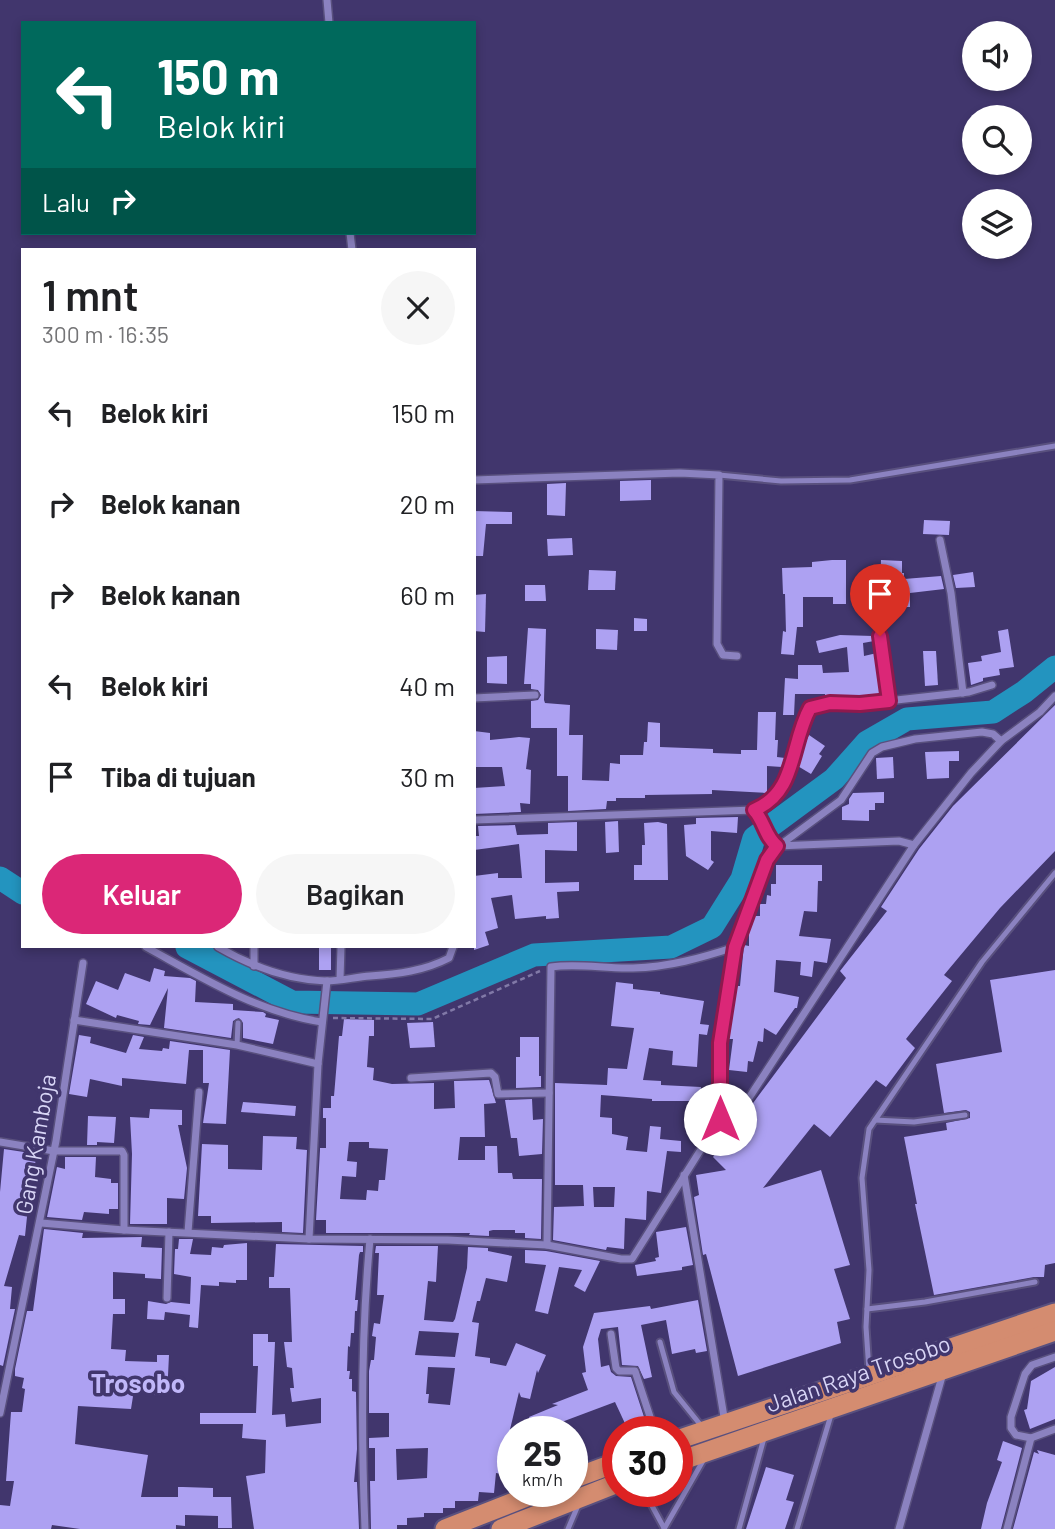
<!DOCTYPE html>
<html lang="id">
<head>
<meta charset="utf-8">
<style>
	body { margin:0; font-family:Barlow,sans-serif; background:#f6f6f6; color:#202124; height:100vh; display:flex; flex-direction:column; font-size:26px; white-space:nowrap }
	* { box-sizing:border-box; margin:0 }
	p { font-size:23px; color:#757577 }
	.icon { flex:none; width:38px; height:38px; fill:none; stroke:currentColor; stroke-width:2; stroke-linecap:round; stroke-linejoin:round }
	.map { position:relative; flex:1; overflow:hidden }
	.panel { position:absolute; left:21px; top:248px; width:455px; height:700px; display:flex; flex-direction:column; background:#fff; border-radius:0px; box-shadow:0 4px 10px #0003 }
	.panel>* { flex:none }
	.hud { position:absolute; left:21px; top:21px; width:455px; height:214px; border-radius:0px; box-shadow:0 4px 10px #0003; background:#00695c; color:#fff; overflow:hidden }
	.controls { position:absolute; left:962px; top:21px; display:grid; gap:14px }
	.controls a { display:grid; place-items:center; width:70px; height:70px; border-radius:50%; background:#fff; box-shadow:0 4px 10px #0003; font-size:35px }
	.speed { position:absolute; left:497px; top:1416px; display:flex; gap:14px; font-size:35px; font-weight:700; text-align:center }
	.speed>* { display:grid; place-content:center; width:91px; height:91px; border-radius:50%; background:#fff; box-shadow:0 4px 10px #0003; line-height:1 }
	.speed small { font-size:18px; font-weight:400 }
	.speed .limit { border:10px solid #d22; background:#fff; color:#111 }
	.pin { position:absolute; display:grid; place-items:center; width:60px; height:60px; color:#fff; margin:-72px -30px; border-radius:50% 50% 50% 0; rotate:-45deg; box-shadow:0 0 7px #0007 }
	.pin .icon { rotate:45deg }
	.me { position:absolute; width:77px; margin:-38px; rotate:0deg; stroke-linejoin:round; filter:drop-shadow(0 0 5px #0008) }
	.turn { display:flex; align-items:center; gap:24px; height:147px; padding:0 21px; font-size:32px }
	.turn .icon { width:91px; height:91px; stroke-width:2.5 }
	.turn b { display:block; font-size:49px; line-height:60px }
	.then { display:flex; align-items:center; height:66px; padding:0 21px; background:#0003; gap:14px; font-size:26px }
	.round { display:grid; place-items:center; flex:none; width:74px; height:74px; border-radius:37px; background:#f6f6f6 }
	.overview { display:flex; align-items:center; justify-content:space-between; height:119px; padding:0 21px }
	h1 { font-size:42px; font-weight:600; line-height:52px }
	.cta { display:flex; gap:14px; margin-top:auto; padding:14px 21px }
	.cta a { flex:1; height:80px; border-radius:42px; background:#db2777; color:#fff; font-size:28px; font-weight:600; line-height:80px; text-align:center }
	.cta a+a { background:#f6f6f6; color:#202124 }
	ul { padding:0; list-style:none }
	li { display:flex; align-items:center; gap:21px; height:91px; padding:0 21px }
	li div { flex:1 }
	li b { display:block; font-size:26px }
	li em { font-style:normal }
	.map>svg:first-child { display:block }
</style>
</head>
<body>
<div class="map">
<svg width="1055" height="1529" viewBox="0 0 1055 1529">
	<rect width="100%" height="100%" fill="#41366d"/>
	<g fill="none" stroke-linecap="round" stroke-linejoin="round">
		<g stroke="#2394bf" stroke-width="23">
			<path d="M0,878L23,893"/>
			<path d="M187,947L292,1002L418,1004L534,955L671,947L712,927L742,879L754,838L834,779L867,742L907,719L993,712L1024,692L1055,667"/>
		</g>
	</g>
	<g fill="#ada1f2" fill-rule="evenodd">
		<path d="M651,480V500L620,501V481Z"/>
		<path d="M566,483L565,516L547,515V484Z"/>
		<path d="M474,511L512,512V524H486L483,556H474Z"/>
		<path d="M924,520L950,521L949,535L923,534Z"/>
		<path d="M572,538L573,555L548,556L547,539Z"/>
		<path d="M832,560H846V604H833V597H803V627H797L794,655L781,654L783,631L786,632L785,594H783L782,568L812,567V562Z"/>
		<path d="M881,560L902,561V573H904V579L941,576L944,589L910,593V607H882L881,593H880Z"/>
		<path d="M589,570L616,571L615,590H588Z"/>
		<path d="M973,572L975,587L956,588L953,575Z"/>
		<path d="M525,585H545L546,601H525Z"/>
		<path d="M486,594L485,632L474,631V595Z"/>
		<path d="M634,618L647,619V631H634Z"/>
		<path d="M528,628L546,629L544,700L545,703L570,705L569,735H583L582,780L609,781L610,763L620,764V755H643L644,742H647L648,722L660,723V747L713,749V753L741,754V750H757L758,712H776L775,740H778L777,757L785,758L784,762L782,767L767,766V793L712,790V794L645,795V798H616V801H607L606,809L568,811V776H557V728H531V701L538,700L541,695L538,690L531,689V684H524Z"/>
		<path d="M596,629L618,630L617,650L596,649Z"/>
		<path d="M1008,629L1014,667L999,669L1000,675L983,678V681L971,685L968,663L982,661L981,656L1001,652L998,631Z"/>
		<path d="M840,635L873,636L874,641L863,643L864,656L877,653L882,695L825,698V694H795L794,715H783L785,678L798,679V665H822L823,673L849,672L847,647L819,653L816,641Z"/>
		<path d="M923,651H936L938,685L925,686Z"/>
		<path d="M507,656V684L487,683V657Z"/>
		<path d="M1055,705V851L1000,908L944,975L952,981L906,1039L915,1048L886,1087L876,1080L830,1137L814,1124L763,1188L821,1170L850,1265L834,1269L850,1319L837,1322L841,1343L738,1376L706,1254L703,1255L694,1197L699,1195L696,1175L726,1170L713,1157L846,978L840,971L887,911L881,907L919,849L953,806Z"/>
		<path d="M474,731L490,733V740L519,737L530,738L526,769L531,770L530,804L520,803L521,812L474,814V788L505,786L502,767H474Z"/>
		<path d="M809,735L825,746L819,754L822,756L811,774L796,765Z"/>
		<path d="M959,751V761H949V778L927,779L925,752Z"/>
		<path d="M893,757L894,778L877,779L876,758Z"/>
		<path d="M884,792V803H875V810H869V821L842,820V807L849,804V799L853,793Z"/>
		<path d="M738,817L737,833L711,831V860L714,862L708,870L686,856L684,825L696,824V818Z"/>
		<path d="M618,821L619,852L606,853L605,822Z"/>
		<path d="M577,822V851L545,850V883L579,882V891L557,892L559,918L546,919V916L515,919L512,895L491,898L498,928L485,932L489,945L474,950V876L498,873V878H522L519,844L474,850V836H479L478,826L515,825L517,835L548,834V823Z"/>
		<path d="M658,822L667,824L668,880H634V865H642V845H645L644,823Z"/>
		<path d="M776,865H822V881H818L817,912L804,911L799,936L831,939L827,963L814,961L812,977L800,975L801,962L776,960L774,992L799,997L797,1008H795L776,1035L764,1028L763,1042L758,1041L753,1062L748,1061L747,1072L729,1070L733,1039H729L731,1015L737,986H740L744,945L749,946V929L753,916H760V904H766L767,895L771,896V884H776Z"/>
		<rect x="319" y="947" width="12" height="23"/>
		<path d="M154,968L165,971L164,976L190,978L196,981L195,1002L233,1004V1010L263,1012L266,1014L265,1017L279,1020L273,1044L243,1038V1023L239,1018L233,1021L231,1038L164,1028L168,988L150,1025L138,1024L139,1021L117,1015L116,1018L86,1004L96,981L118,990L125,973L150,982Z"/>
		<path d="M1055,970V1263L1045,1265L1044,1277H1034L934,1295L915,1204H917L904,1137L947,1130L946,1123L970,1118V1112L966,1110L944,1113L936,1064L1002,1052L990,980Z"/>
		<path d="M616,982L633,984V989L660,992V994L704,1001L700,1024L709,1025L707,1035L699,1034L697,1067L672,1065L673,1051L649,1048L643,1080L661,1081V1085L701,1087L700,1101H652V1099L601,1095L600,1117L612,1118V1134L628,1137L626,1150L647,1152L650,1126L661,1127L660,1139L681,1141V1152L667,1151L661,1193L647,1191L646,1220L625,1218L624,1249L607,1247L606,1250L553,1240L554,1207L584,1206L583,1185H555V1083L607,1085L608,1068L627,1069L634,1028L611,1026ZM593,1187H615L614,1207H594Z"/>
		<path d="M344,1019L374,1020V1036H369L367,1067L374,1068L373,1080L392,1084L434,1083V1109L455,1108L454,1081L489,1080L496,1103L484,1104L485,1137H460L458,1160H485V1146H497L498,1173H512L513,1179H542L541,1239L525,1238V1233H515V1230H493L489,1231V1236L469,1235L470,1233H326V1220H316L320,1150V1148H326V1118H323V1108H331V1096H334L339,1036H342ZM349,1142H369V1148L388,1149L385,1180H379L378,1191L367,1190L366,1200L340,1199L342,1176L356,1177L357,1162L347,1161Z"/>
		<path d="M433,1022L435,1047L410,1048L407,1023Z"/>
		<path d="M79,1035L91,1037L90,1043L126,1053L133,1035L144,1037L139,1049L162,1051L163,1048L169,1049L170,1041L230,1050L226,1124L203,1123L209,1083H203V1050H189L186,1084L122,1078V1086L90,1079L87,1097L69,1094Z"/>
		<path d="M520,1037H539V1076H541V1087L516,1088V1057H520Z"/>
		<path d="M532,1099L533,1120L543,1119L542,1154L519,1156L517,1138H511L505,1100Z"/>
		<path d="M243,1102L296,1106L295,1116L241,1112Z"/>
		<path d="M150,1109L182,1110V1125H178L187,1168L184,1199L167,1198V1224H130L132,1154L130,1117L149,1118Z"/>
		<path d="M88,1116L116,1117L114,1143L97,1142V1145H87Z"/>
		<path d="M263,1136L297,1137L296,1149L307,1150L303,1233L282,1232V1222L211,1223V1216H198L202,1144L228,1145V1169L262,1170Z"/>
		<path d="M4,1149L37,1154L34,1169H32L25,1236L19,1235L4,1286L12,1287L10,1309H15L3,1366L0,1365V1192Z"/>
		<path d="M65,1157H96L95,1177L111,1179V1183H118V1209H109V1214L84,1212L82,1220L47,1217L57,1167L65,1169Z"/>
		<path d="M686,1227L693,1265L682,1267V1270L637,1276L635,1265L656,1261L655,1258L659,1257L656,1232Z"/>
		<path d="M44,1229L83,1233L82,1238L142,1237L141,1247L162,1248L161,1279L145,1278V1274L113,1272V1299H125V1314H113L111,1349L126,1350L125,1361L157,1362V1355H169L167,1396L154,1395V1390H134L131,1409L78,1406L75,1444L148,1455L141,1497H178V1487H183L213,1488V1497H231L232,1528H218V1516L185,1515V1526L176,1525V1529H80L52,1525L51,1529H0V1505L10,1506L14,1481H6L11,1412H22L25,1389L22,1388L24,1378L15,1376V1369L27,1311H33Z"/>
		<path d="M179,1239H193L190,1254L211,1255L212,1247L223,1248L224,1245L247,1243V1280H236V1283L219,1282V1286L201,1285L198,1328L189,1327L190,1315L165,1312L164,1320L147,1319L148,1301L166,1304L171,1302L190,1304L191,1277L174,1274L175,1249H178Z"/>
		<path d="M276,1244L363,1246V1252H360L359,1255L355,1300H358L357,1311H355L354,1333H351L350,1347L348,1346L347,1371H350L349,1379H352V1391L356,1392L357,1449L354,1482H357L359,1529H254L246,1476L265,1473L266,1440L242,1438L243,1424H200V1413H256L258,1366H253V1334H268V1342H275L272,1415L285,1414L286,1427L321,1423V1398L292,1402L290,1388H294L292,1368L287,1367L284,1342H292L290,1288H269V1277H274Z"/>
		<path d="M376,1246H438L436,1282L428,1281L424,1320L453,1322L455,1319L467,1268L468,1247L488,1248V1251L512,1256L507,1282L486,1278L480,1301H477L472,1322L479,1323L475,1356L490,1358V1363L506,1366L516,1343L546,1355L538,1373L537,1370L530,1399L521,1397L519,1392L506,1446L513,1448V1476L496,1473L494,1493L479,1492L478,1501H455V1508H443V1513H424V1517L407,1518V1525H397V1529H371L370,1481H375V1448H369V1438L389,1437V1413H369V1371L371,1360H374L376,1337L372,1336L374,1323L380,1324L384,1295H377L379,1253H375ZM419,1331L459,1333L455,1357L415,1355ZM428,1367L455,1368L450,1405L428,1403L429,1394H426ZM428,1448L427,1478L397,1480L396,1449Z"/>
		<path d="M525,1250L546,1251L600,1261L585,1292L574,1286L582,1270L559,1267L548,1314L535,1311L546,1265L525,1263Z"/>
		<path d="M698,1300L707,1351L696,1353L695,1349L672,1354L666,1320L641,1325L652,1377L644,1379L638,1366L622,1365L618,1327L601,1329L598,1339L601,1367L609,1365L611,1372L616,1376L631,1377L647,1426L629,1432L615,1402L535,1432L529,1417L558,1405L552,1404L588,1390L582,1373L586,1372L583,1347L594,1313L650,1306L651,1309Z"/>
		<path d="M1055,1367V1419L1030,1429L1024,1410L1027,1409L1031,1381Z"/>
		<path d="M1003,1441L1022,1448L1001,1529H981L987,1503L1002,1462L997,1460Z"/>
		<path d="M1037,1450L1055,1455V1529H1013L1034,1452L1039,1454Z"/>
		<path d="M766,1467L794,1475L786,1500L794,1502L785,1529H746Z"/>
	</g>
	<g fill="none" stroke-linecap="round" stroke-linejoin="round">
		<g stroke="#59507e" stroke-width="9">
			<g id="service">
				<path d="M719,475L781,481L850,480L1055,446"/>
				<path d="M237,1045L238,1023"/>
				<path d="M875,1120L914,1122L965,1115"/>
				<path d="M867,1309L925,1302L1035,1282"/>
				<path d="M660,1342L674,1392L703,1428"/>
				<path d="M869,1371L866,1327L869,1270L862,1178L869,1129L982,962L1055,873"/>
				<path d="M644,1491L664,1528"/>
				<path d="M568,1529L579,1503"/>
				<path d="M664,1529L704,1459"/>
				<path d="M739,1529L764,1438"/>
				<path d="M797,1529L831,1415"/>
			</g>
		</g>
		<g stroke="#59507e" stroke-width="10">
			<g id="minor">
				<path d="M327,0L329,23"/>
				<path d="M350,233L352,250"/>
				<path d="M474,480L680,473L719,475L717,644L723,655L737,656"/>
				<path d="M940,540L951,593L963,693"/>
				<path d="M871,580L886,667L889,701"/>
				<path d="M474,698L535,695"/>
				<path d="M474,820L754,810L765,805L780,792L808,713L814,706L822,704H860L969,692L992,685"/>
				<path d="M914,845L971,773L1001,741L1040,712L1055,696"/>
				<path d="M146,947C203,978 257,1012 322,1022"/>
				<path d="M218,947C251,966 287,980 326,981C340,981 356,977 370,976C398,974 424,971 449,958L453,947"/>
				<path d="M254,966V947"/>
				<path d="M340,979L341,947"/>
				<path d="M74,1020L237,1045L318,1064"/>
				<path d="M411,1078L491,1073L495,1077L498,1094L549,1093"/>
				<path d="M720,1119L738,1112L747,1101L914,845L899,841L777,846C765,837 764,821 754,810"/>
				<path d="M0,1142L54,1151H122L124,1155V1230"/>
				<path d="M684,1175L725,1423"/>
				<path d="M41,1223L124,1230L309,1239L448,1240L547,1245L621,1259H632L720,1119V1043L735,947L772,851L841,800L872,753L882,747L915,739L982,732L993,734L1001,741"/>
				<path d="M188,1232L199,1092"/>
				<path d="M309,1239L318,1064L327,981"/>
				<path d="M547,1245L551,967C579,963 605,969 633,968C669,967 701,958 735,947"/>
				<path d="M167,1298L169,1232"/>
				<path d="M611,1334L616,1368L619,1371H635L655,1432"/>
				<path d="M1055,1357L1032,1365L1025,1374L1011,1417V1428L1016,1435L1031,1438L1055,1429"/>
				<path d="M0,1413L56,1141L83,963"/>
				<path d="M365,1529C361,1432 361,1335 370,1239"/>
				<path d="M899,1529L943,1373"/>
				<path d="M1007,1529L1031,1438"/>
			</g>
		</g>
		<g stroke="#59507e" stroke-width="23">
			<g id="trunk">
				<path d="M677,1440L1055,1313"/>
				<path d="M677,1462L1055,1331"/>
				<path d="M572,1479L618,1462"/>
				<path d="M445,1529L542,1491"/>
				<path d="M501,1529L618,1483"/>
			</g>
		</g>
		<path stroke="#8179a7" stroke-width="2.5" stroke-dasharray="5 3.5" stroke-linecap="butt" d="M333,1018L432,1019L540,971"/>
		<use href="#service" stroke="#8b82c0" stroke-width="5"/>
		<use href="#minor" stroke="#8b82c0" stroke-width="7"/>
		<use href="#trunk" stroke="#d48c70" stroke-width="19"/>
	</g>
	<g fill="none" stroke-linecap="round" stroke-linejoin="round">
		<g stroke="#8e194d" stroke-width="18">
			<path id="route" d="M720,1119V1043L735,947L767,860L777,846C765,837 764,820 754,810C797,793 790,744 810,708L830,703L860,704L889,701L880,636"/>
		</g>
		<use href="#route" stroke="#db2777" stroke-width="12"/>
	</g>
	<g text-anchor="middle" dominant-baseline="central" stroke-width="7" stroke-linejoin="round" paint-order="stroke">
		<g font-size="23" fill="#d8d5f6" stroke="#41366d">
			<text transform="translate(35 1144) rotate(-80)">Gang Kamboja</text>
			<text transform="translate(858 1373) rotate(-19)">Jalan Raya Trosobo</text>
		</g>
		<g font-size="26" font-weight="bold" fill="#c0b7f9" stroke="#41366d">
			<text x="138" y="1382">Trosobo</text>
		</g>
	</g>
</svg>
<div class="controls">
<a><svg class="icon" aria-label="sound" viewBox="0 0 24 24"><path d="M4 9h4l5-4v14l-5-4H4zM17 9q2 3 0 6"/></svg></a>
<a><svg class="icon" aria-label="search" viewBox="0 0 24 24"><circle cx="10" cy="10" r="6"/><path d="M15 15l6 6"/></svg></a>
<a><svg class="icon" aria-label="layers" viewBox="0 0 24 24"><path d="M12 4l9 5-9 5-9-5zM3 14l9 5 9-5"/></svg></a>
</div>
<div class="speed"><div>25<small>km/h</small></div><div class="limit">30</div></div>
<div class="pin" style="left:880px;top:636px;background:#d93025"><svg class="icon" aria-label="arrive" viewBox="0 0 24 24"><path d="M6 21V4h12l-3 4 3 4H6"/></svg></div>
<svg class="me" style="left:720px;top:1119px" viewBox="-20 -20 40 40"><circle r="19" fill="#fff"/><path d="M0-13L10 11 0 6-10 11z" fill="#db2777"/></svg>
<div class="hud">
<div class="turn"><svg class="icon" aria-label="left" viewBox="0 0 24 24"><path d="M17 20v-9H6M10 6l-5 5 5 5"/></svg><div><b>150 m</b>Belok kiri</div></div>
<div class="then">Lalu<svg class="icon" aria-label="right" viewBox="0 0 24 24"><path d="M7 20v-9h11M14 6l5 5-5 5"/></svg></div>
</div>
<section class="panel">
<div class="overview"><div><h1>1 mnt</h1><p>300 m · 16:35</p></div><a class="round"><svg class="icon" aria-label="close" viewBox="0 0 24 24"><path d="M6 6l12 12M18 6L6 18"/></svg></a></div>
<ul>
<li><svg class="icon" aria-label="left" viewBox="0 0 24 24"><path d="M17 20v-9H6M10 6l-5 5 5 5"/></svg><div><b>Belok kiri</b></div><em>150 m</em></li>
<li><svg class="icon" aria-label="right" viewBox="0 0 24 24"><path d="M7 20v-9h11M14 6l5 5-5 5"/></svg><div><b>Belok kanan</b></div><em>20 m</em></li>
<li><svg class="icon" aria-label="right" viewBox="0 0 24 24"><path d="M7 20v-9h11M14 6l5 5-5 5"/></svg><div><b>Belok kanan</b></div><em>60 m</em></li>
<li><svg class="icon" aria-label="left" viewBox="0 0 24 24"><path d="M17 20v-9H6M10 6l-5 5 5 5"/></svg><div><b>Belok kiri</b></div><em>40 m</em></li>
<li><svg class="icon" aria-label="arrive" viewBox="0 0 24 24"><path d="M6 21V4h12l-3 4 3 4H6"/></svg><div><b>Tiba di tujuan</b></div><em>30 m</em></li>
</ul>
<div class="cta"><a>Keluar</a><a>Bagikan</a></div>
</section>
</div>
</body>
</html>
